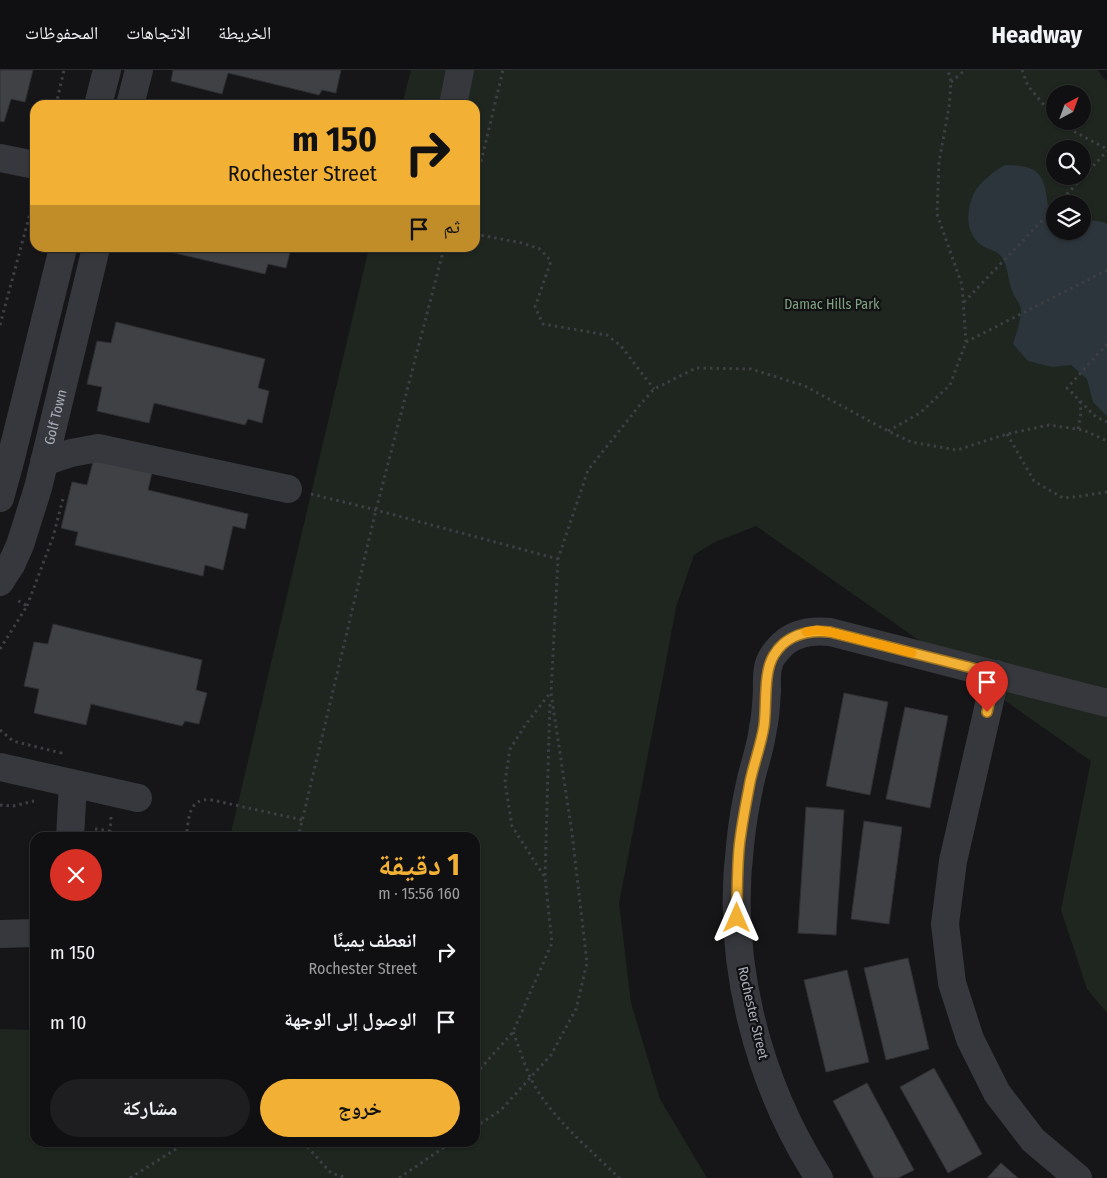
<!DOCTYPE html>
<html lang="ar">
<head>
<meta charset="utf-8">
<style>
	body { margin:0; font-family:"Fira Sans Condensed","Noto Naskh Arabic",sans-serif; background:#1e1e20; color:#f1f3f6; direction:rtl; height:100vh; display:flex; flex-direction:column; font-size:19px; white-space:nowrap }
	* { box-sizing:border-box; margin:0 }
	p { font-size:16px; color:#9c9d9f }
	.icon { flex:none; width:28px; height:28px; fill:none; stroke:currentColor; stroke-width:2; stroke-linecap:round; stroke-linejoin:round }
	.map { position:relative; flex:1; overflow:hidden; direction:ltr }
	.drawer { position:absolute; left:30px; top:762px; width:450px; height:315px; display:flex; flex-direction:column; background:#101012; border-radius:15px; box-shadow:0 1px 4px #0004,0 0 0 1px #303032; direction:rtl }
	.drawer>* { flex:none }
	.top-card { position:absolute; left:30px; top:30px; width:450px; height:152px; border-radius:15px; box-shadow:0 1px 4px #0004,0 0 0 1px #303032; direction:rtl; background:#f2b134; color:#111; overflow:hidden }
	.needle { width:32px; rotate:41deg }
	.controls { position:absolute; left:1046px; top:15px; display:grid; gap:10px }
	.controls a { display:grid; place-items:center; width:45px; height:45px; border-radius:50%; background:#101012; box-shadow:0 1px 4px #0004,0 0 0 1px #303032; font-size:25px }
	.pin { position:absolute; display:grid; place-items:center; width:42px; height:42px; color:#fff; margin:-51px -21px; border-radius:50% 50% 50% 0; rotate:-45deg; box-shadow:0 0 5px #0007 }
	.pin .icon { rotate:45deg }
	.me { position:absolute; width:55px; margin:-28px; rotate:0deg; stroke-linejoin:round; filter:drop-shadow(0 0 4px #0008) }
	.turn { display:flex; align-items:center; gap:18px; height:105px; padding:0 20px; font-size:22px }
	.turn .icon { width:65px; height:65px; stroke-width:2.5 }
	.turn b { display:block; font-size:35px; line-height:42px }
	.then { display:flex; align-items:center; height:48px; padding:0 20px; background:#0003; gap:10px; font-size:19px }
	.round { display:grid; place-items:center; flex:none; width:52px; height:52px; border-radius:26px; background:#1e1e20 }
	.overview { display:flex; align-items:center; justify-content:space-between; height:85px; padding:0 20px }
	h1 { font-size:30px; font-weight:700; line-height:38px; color:#f2b134 }
	.action { display:flex; gap:10px; margin-top:auto; padding:10px 20px }
	.action a { flex:1; height:58px; border-radius:30px; background:#f2b134; color:#111; font-size:20px; font-weight:700; line-height:58px; text-align:center }
	.action a+a { background:#1e1e20; color:#f1f3f6 }
	ul { padding:0; list-style:none }
	li { display:flex; align-items:center; gap:15px; height:70px; padding:0 20px }
	li div { flex:1 }
	li b { display:block; font-size:19px }
	li em { font-style:normal }
	header { display:flex; align-items:center; gap:30px; box-sizing:border-box; height:70px; padding:0 25px; background:#101012; border-bottom:1px solid #303032 }
	header strong { font-size:24px }
	nav { display:flex; gap:28px; margin-inline-start:auto; font-size:18px }
	.map>svg:first-child { display:block }
</style>
</head>
<body>
<header>
<strong>Headway</strong>
<nav><a>الخريطة</a><a>الاتجاهات</a><a>المحفوظات</a></nav>
</header>
<div class="map">
<svg width="1107" height="1108" viewBox="0 0 1107 1108">
	<rect width="100%" height="100%" fill="#161618"/>
	<path fill="#1e261f" fill-rule="evenodd" d="M411,0H1098L1102,7L1107,11V943L1087,919L1061,840L1091,691L756,456L715,472L694,485L676,537L664,602L619,833L631,933L660,1029L707,1108H0V959L35,960V1072H475V768L230,767L369,178H475V35H402ZM1055,24H1082V51H1055ZM1055,79H1082V106H1055ZM1055,134H1082V161H1055Z"/>
	<path fill="#2c353c" d="M1005,95C1040,95 1044,104 1048,136L1055,142V161H1082L1083,149L1103,152L1107,154V346L1093,332L1087,309L1071,295L1052,297L1028,291L1013,274C1016,264 1021,251 1021,240C1021,235 1015,228 1013,223C1008,212 1008,192 999,184C994,179 982,179 976,170C965,157 967,138 974,123C980,112 994,101 1005,95Z"/>
	<g fill="#404145" stroke="#303034">
		<path d="M0,0H33L25,32L11,29L4,52L0,51Z"/>
		<path d="M173,0H341L336,23L322,20L319,25L228,3L222,24L171,11Z"/>
		<path d="M153,178H291L286,198L268,194L265,204Z"/>
		<path d="M116,252L265,289L258,318L269,321L262,353L248,349L245,355L154,333L149,353L97,341L102,317L87,314L97,271L111,273Z"/>
		<path d="M95,384L153,398L148,420L248,444L245,459L233,456L223,500L205,495L203,506L75,475L78,462L61,458L72,412L87,415Z"/>
		<path d="M53,554L202,590L196,620L207,623L199,654L185,651L182,656L91,634L86,655L34,643L39,619L24,616L34,572L48,574Z"/>
		<path d="M844,623L888,632L870,725L826,716Z"/>
		<path d="M905,637L948,646L930,738L886,729Z"/>
		<path d="M806,737L844,740L836,865L798,863Z"/>
		<path d="M864,751L902,757L889,854L851,849Z"/>
		<path d="M908,888L929,979L886,990L864,898Z"/>
		<path d="M847,900L869,992L826,1002L804,910Z"/>
		<path d="M934,998L982,1084L948,1103L900,1017Z"/>
		<path d="M867,1013L914,1100L898,1108H874L833,1031Z"/>
		<path d="M1001,1093L1018,1108H987Z"/>
	</g>
	<g fill="none" stroke-linecap="round" stroke-linejoin="round">
		<g stroke="#3d3f44" stroke-width="3" stroke-dasharray="2.5 4" stroke-linecap="butt">
			<path d="M1022,0L1028,16L1055,48"/>
			<path d="M951,12L965,0"/>
			<path d="M56,35L64,0"/>
			<path d="M1058,51L1060,54L1107,79"/>
			<path d="M475,91L481,92L503,0"/>
			<path d="M1058,134L1107,81"/>
			<path d="M475,164L522,173L540,179L551,191L535,237L543,254L607,265L621,276L654,319"/>
			<path d="M964,232L1055,137"/>
			<path d="M0,255L35,125"/>
			<path d="M966,272L1107,200"/>
			<path d="M1107,274L1067,318L1096,347L1107,352"/>
			<path d="M1078,359L1081,343L1080,331"/>
			<path d="M888,361L920,343L950,315L966,272L962,215L937,144L939,92L949,37L951,12L948,0"/>
			<path d="M1007,364L1034,411L1063,428L1081,426L1107,422"/>
			<path d="M311,424L376,440L558,489"/>
			<path d="M27,536L53,467L64,425"/>
			<path d="M0,579L27,536L17,530"/>
			<path d="M0,660L13,671L61,683L60,685"/>
			<path d="M0,735L13,736L34,731"/>
			<path d="M111,747L110,761L113,768"/>
			<path d="M95,759L110,761"/>
			<path d="M186,768C189,750 187,727 212,730L303,750"/>
			<path d="M298,768L376,440L444,178"/>
			<path d="M544,806L512,756L505,712L510,679L526,654L550,623"/>
			<path d="M513,962C519,977 524,994 531,1009C550,1047 589,1078 619,1108"/>
			<path d="M475,1003L480,999L513,962L552,873L545,807L550,631"/>
			<path d="M475,1057L501,1040L551,985L576,939L587,893L572,763L551,623L558,489L588,400L639,336L654,319L696,298L751,299L805,316L888,361L911,372L957,380L1007,364L1049,355L1083,360L1107,371"/>
			<path d="M303,1072L331,1103L347,1108"/>
			<path d="M130,1108L187,1072"/>
			<path d="M399,1108L452,1072"/>
		</g>
		<g stroke="#37383d" stroke-width="28">
			<path d="M98,35L107,0"/>
			<path d="M130,35L139,0"/>
			<path d="M453,35L460,0"/>
			<path d="M0,88L35,95"/>
			<path d="M44,392L71,383L98,378L288,419"/>
			<path d="M0,428L11,388L63,178"/>
			<path id="s1" d="M0,512L11,495L20,475L38,418L96,178"/>
			<path d="M996,604L953,791L945,854L952,913L970,969L997,1023L1033,1070L1078,1108"/>
			<path d="M0,697L138,728"/>
			<path d="M70,768L73,714"/>
			<path d="M0,864L35,863"/>
			<path d="M819,1108C757,1012 726,890 740,776C742,754 746,731 751,709C755,692 761,676 763,658C766,646 766,633 767,621C767,612 766,602 769,594C770,588 775,583 779,578C792,563 811,560 830,562L1107,633"/>
		</g>
	</g>
	<g fill="none" stroke-linecap="round" stroke-linejoin="round">
		<g stroke="#9d7322" stroke-width="12">
			<path id="route" d="M737,848C737,825 737,802 739,779C741,757 746,734 750,712C754,693 761,675 764,656C767,635 763,602 774,585C786,565 808,560 830,562L996,604L987,642"/>
		</g>
		<use href="#route" stroke="#f2b134" stroke-width="9"/>
		<path stroke="#f59e0b" stroke-width="9" d="M806,562L817,560L830,562L912,583"/>
	</g>
	<g text-anchor="middle" dominant-baseline="central" stroke-width="4.5" stroke-linejoin="round" paint-order="stroke">
		<g font-size="14" fill="#7fa381" stroke="#111113">
			<text x="832" y="234">Damac Hills Park</text>
		</g>
		<g font-size="14" fill="#a8adb8" stroke="#111113">
			<text stroke="none"><textPath href="#s1" startOffset="175">Golf Town</textPath></text>
			<text transform="translate(753 943) rotate(77)">Rochester Street</text>
		</g>
	</g>
</svg>
<div class="controls">
<a><svg class="needle" viewBox="-14 -14 28 28"><path d="M0-13l5 13h-10z" fill="#e53935"/><path d="M0 13l5-13h-10z" fill="#9c9d9f"/></svg></a>
<a><svg class="icon" aria-label="search" viewBox="0 0 24 24"><circle cx="10" cy="10" r="6"/><path d="M15 15l6 6"/></svg></a>
<a><svg class="icon" aria-label="layers" viewBox="0 0 24 24"><path d="M12 4l9 5-9 5-9-5zM3 14l9 5 9-5"/></svg></a>
</div>
<div class="pin" style="left:987px;top:642px;background:#d93025"><svg class="icon" aria-label="arrive" viewBox="0 0 24 24"><path d="M6 21V4h12l-3 4 3 4H6"/></svg></div>
<svg class="me" style="left:737px;top:848px" viewBox="-20 -20 40 40"><path d="M0-17L14 15 0 8-14 15z" fill="#f2b134" stroke="#fff" stroke-width="4"/></svg>
<div class="top-card">
<div class="turn"><svg class="icon" aria-label="right" viewBox="0 0 24 24"><path d="M7 20v-9h11M14 6l5 5-5 5"/></svg><div><b>150 m</b>Rochester Street</div></div>
<div class="then">ثم<svg class="icon" aria-label="arrive" viewBox="0 0 24 24"><path d="M6 21V4h12l-3 4 3 4H6"/></svg></div>
</div>
<section class="drawer">
<div class="overview"><div><h1>1 دقيقة</h1><p>160 m · 15:56</p></div><a class="round" style="background:#d93025;color:#fff"><svg class="icon" aria-label="close" viewBox="0 0 24 24"><path d="M6 6l12 12M18 6L6 18"/></svg></a></div>
<ul>
<li><svg class="icon" aria-label="right" viewBox="0 0 24 24"><path d="M7 20v-9h11M14 6l5 5-5 5"/></svg><div><b>انعطف يمينًا</b><p>Rochester Street</p></div><em>150 m</em></li>
<li><svg class="icon" aria-label="arrive" viewBox="0 0 24 24"><path d="M6 21V4h12l-3 4 3 4H6"/></svg><div><b>الوصول إلى الوجهة</b></div><em>10 m</em></li>
</ul>
<div class="action"><a>خروج</a><a>مشاركة</a></div>
</section>
</div>
</body>
</html>
